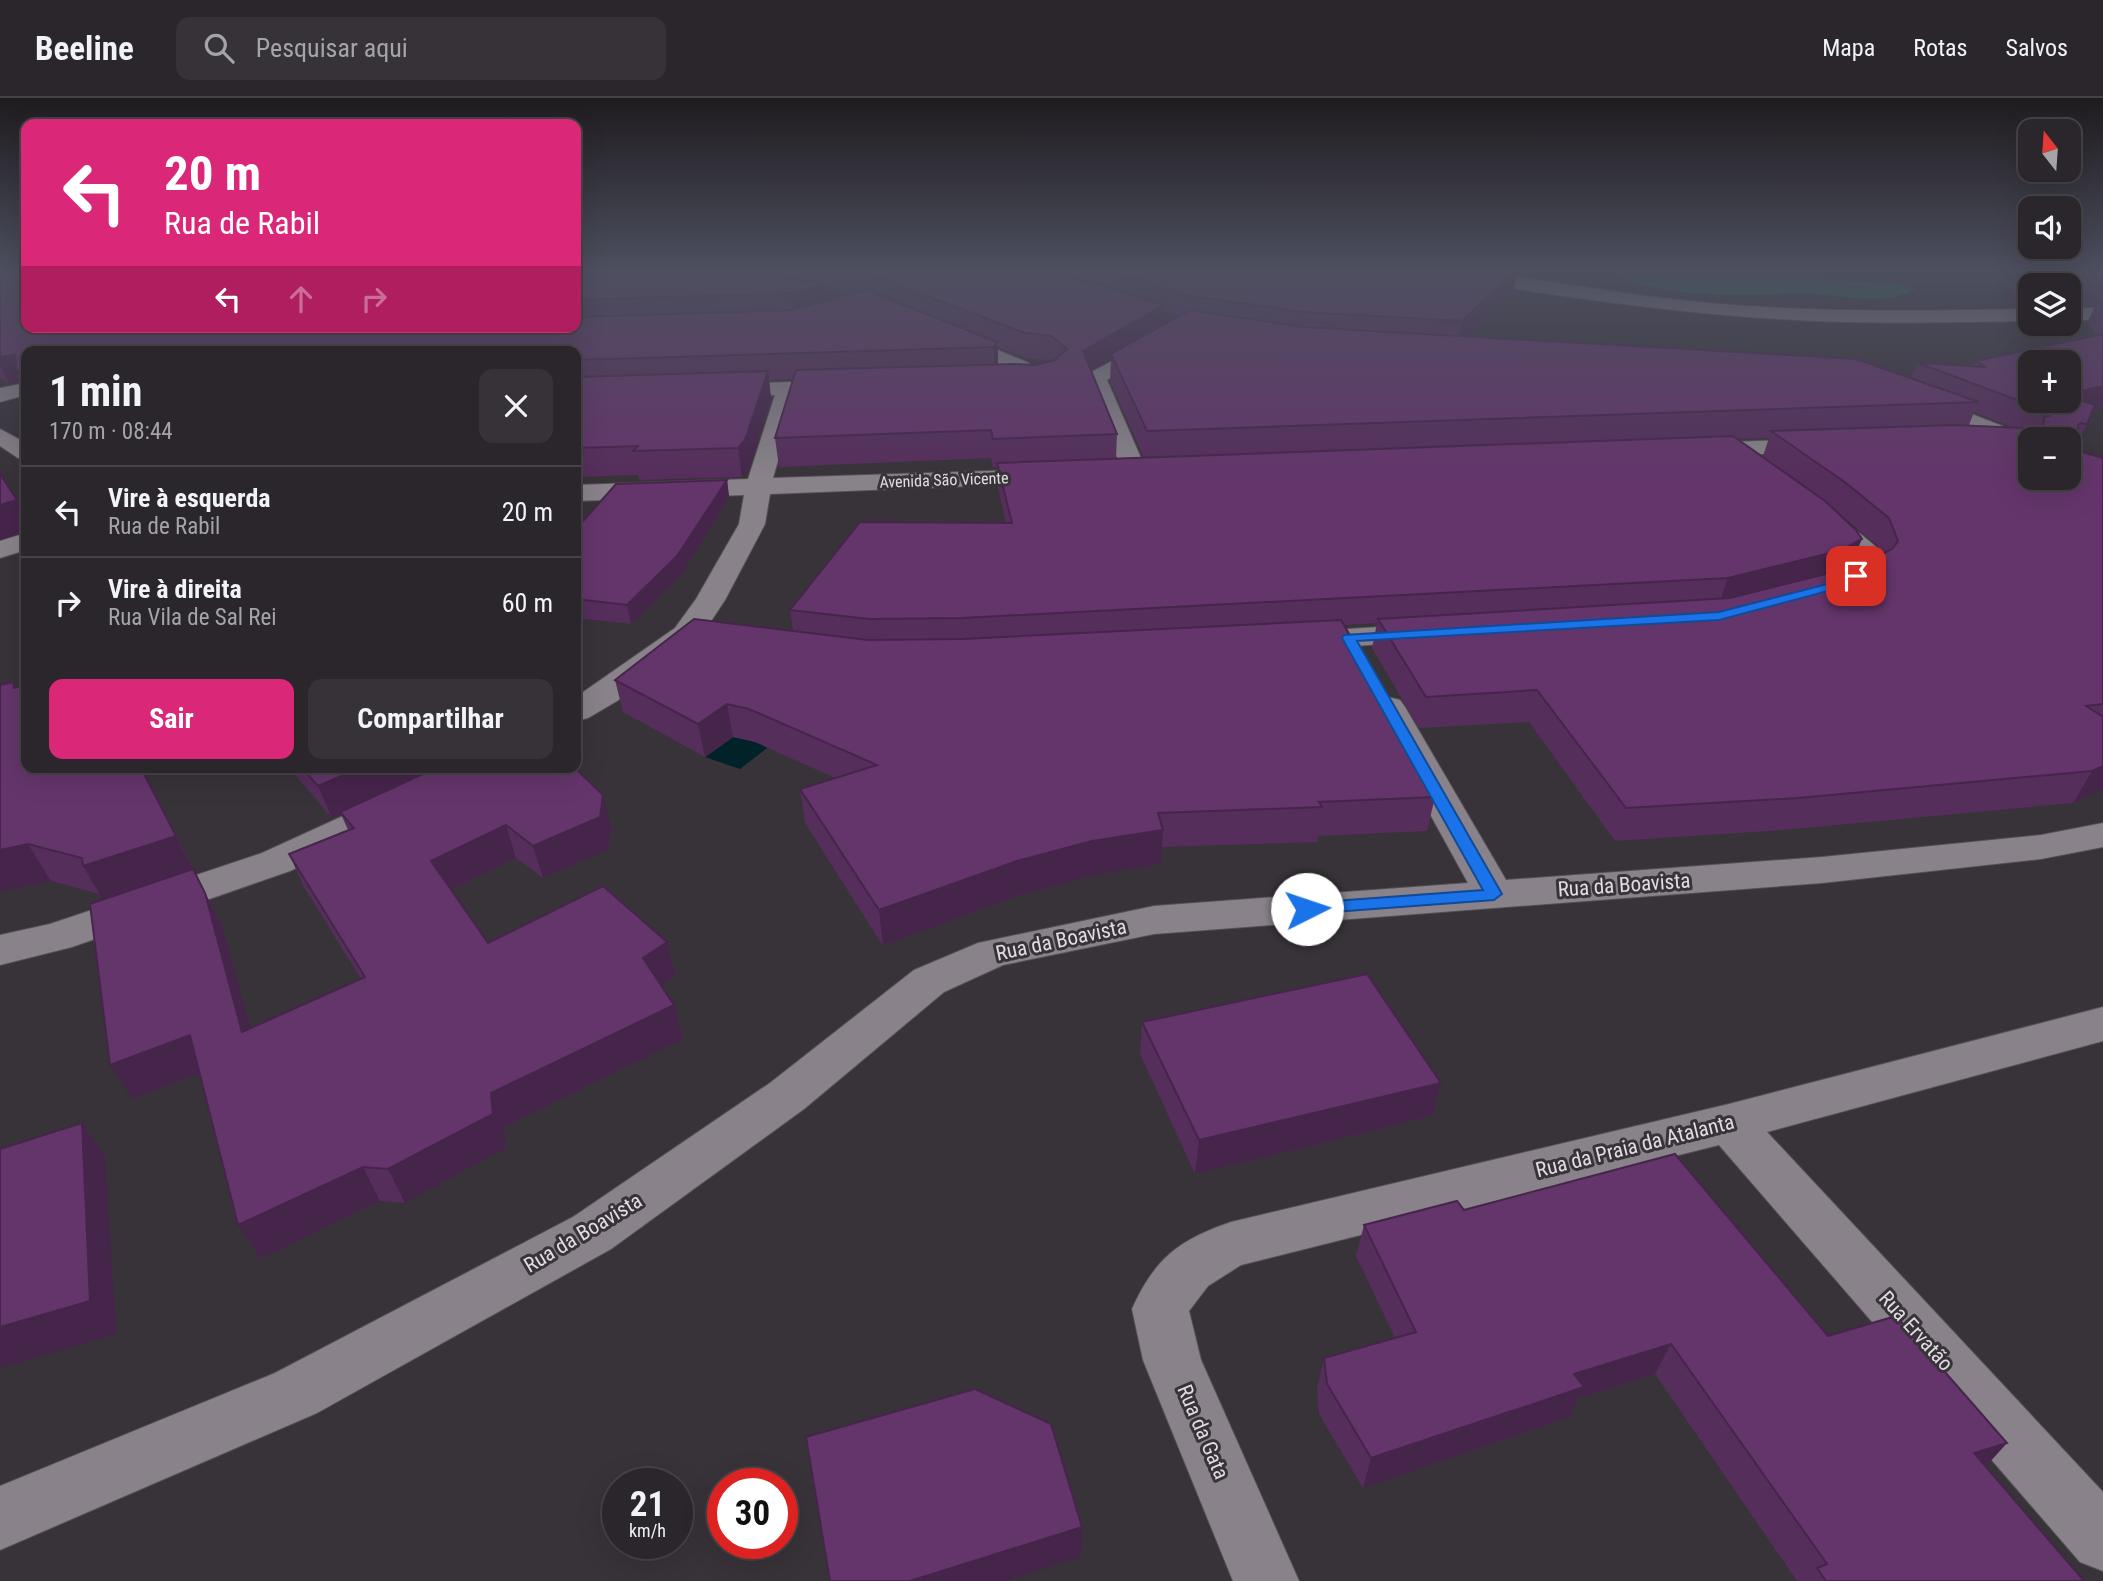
<!DOCTYPE html>
<html lang="pt">
<head>
<meta charset="utf-8">
<style>
	body { margin:0; font-family:"Roboto Condensed",sans-serif; background:#363237; color:#f1f3f6; height:100vh; display:flex; flex-direction:column; font-size:26px; white-space:nowrap }
	* { box-sizing:border-box; margin:0 }
	p { font-size:23px; color:#a5a5a9 }
	.icon { flex:none; width:38px; height:38px; fill:none; stroke:currentColor; stroke-width:2; stroke-linecap:round; stroke-linejoin:round }
	.map { position:relative; flex:1; overflow:hidden }
	.drawer { position:absolute; left:21px; top:248px; width:560px; height:427px; display:flex; flex-direction:column; background:#2a262b; border-radius:14px; box-shadow:0 7px 28px #0002,0 0 0 2px #464347 }
	.drawer>* { flex:none }
	.banner { position:absolute; left:21px; top:21px; width:560px; height:214px; border-radius:14px; box-shadow:0 7px 28px #0002,0 0 0 2px #464347; background:#db2777; color:#fff; overflow:hidden }
	.needle { width:46px; rotate:343deg }
	.buttons { position:absolute; left:2018px; top:21px; display:grid; gap:14px }
	.buttons a { display:grid; place-items:center; width:63px; height:63px; border-radius:14px; background:#2a262b; box-shadow:0 7px 28px #0002,0 0 0 2px #464347; font-size:35px }
	.speed { position:absolute; left:602px; top:1370px; display:flex; gap:14px; font-size:35px; font-weight:700; text-align:center }
	.speed>* { display:grid; place-content:center; width:91px; height:91px; border-radius:50%; background:#2a262b; box-shadow:0 7px 28px #0002,0 0 0 2px #464347; line-height:1 }
	.speed small { font-size:18px; font-weight:400 }
	.speed .limit { border:10px solid #d22; background:#fff; color:#111 }
	.pin { position:absolute; display:grid; place-items:center; width:60px; height:60px; color:#fff; margin:-30px; border-radius:14px; box-shadow:0 4px 10px #0006 }
	.me { position:absolute; width:77px; margin:-38px; rotate:86deg; stroke-linejoin:round; filter:drop-shadow(0 0 5px #0008) }
	.turn { display:flex; align-items:center; gap:24px; height:147px; padding:0 28px; font-size:32px }
	.turn .icon { width:91px; height:91px; stroke-width:2.5 }
	.turn b { display:block; font-size:49px; line-height:60px }
	.lanes { display:flex; align-items:center; height:66px; padding:0 28px; background:#0003; justify-content:center; gap:35px; direction:ltr }
	.lanes .off { opacity:.35 }
	.round { display:grid; place-items:center; flex:none; width:74px; height:74px; border-radius:14px; background:#363237 }
	.overview { display:flex; align-items:center; justify-content:space-between; height:119px; padding:0 28px }
	h1 { font-size:42px; font-weight:700; line-height:52px }
	.cta { display:flex; gap:14px; margin-top:auto; padding:14px 28px }
	.cta a { flex:1; height:80px; border-radius:14px; background:#db2777; color:#fff; font-size:28px; font-weight:700; line-height:80px; text-align:center }
	.cta a+a { background:#363237; color:#f1f3f6 }
	ul { padding:0; list-style:none }
	li { display:flex; align-items:center; gap:21px; height:91px; padding:0 28px; border-top:2px solid #464347 }
	li div { flex:1 }
	li b { display:block; font-size:26px }
	li em { font-style:normal }
	header { display:flex; align-items:center; gap:42px; box-sizing:border-box; height:98px; padding:0 35px; background:#2a262b; border-bottom:2px solid #464347 }
	header strong { font-size:33px }
	nav { display:flex; gap:38px; margin-inline-start:auto; font-size:24px }
	.search { width:490px; height:63px; background:#363237; display:flex; align-items:center; gap:18px; box-sizing:border-box; padding:0 24px; border-radius:14px; color:#a5a5a9; font-size:26px }
	.map>svg:first-child { display:block }
</style>
</head>
<body>
<header>
<strong>Beeline</strong>
<div class="search"><svg class="icon" aria-label="search" viewBox="0 0 24 24"><circle cx="10" cy="10" r="6"/><path d="M15 15l6 6"/></svg>Pesquisar aqui</div>
<nav><a>Mapa</a><a>Rotas</a><a>Salvos</a></nav>
</header>
<div class="map">
<svg width="2103" height="1483" viewBox="0 0 2103 1483">
	<rect width="100%" height="100%" fill="#383239"/>
	<path fill="#11714c" d="M1613,172H1773L1836,183L1900,185L1916,191C1885,209 1843,197 1809,196C1758,195 1654,205 1613,172Z"/>
	<path fill="#002228" d="M733,639L771,647L740,671L705,659Z"/>
	<g fill="none" stroke-linecap="round" stroke-linejoin="round">
		<g stroke="#555056" stroke-width="2">
			<g id="minor">
				<path d="M1415,172C1507,172 1599,194 1690,203C1803,215 1916,213 2030,211V223C1946,224 1863,227 1779,221C1660,214 1542,195 1424,177Z"/>
				<rect x="2068" y="210" width="35" height="12"/>
				<path d="M950,232L1029,265L1032,269L1029,273H1015L943,242L940,238L943,234Z"/>
				<path d="M1157,239L1164,241L1167,245L1164,249L1107,282L1147,374L1144,379L1135,381L1126,379L1123,374L1084,280L1088,276Z"/>
				<path d="M843,282L851,283L854,288L851,293L797,296L773,380L1051,371L1060,373L1063,378L1060,383L1051,385L770,396L765,426L725,502L697,544L617,603L588,620L576,623V599L675,530L696,501L739,426L744,397L576,403V387L748,381L775,297L718,298L710,297L707,292L710,287Z"/>
				<path d="M26,285V297L0,304V290Z"/>
				<path d="M1923,297L2033,340L2030,341V351L2017,350L1915,309L1912,304L1915,299Z"/>
				<path d="M0,331L26,345V362L18,360L0,348Z"/>
				<path d="M1817,341L1825,343L1829,348L1825,353L1698,359L1690,357L1686,352L1690,347L1698,345Z"/>
				<path d="M1818,406L1827,408L1875,448L1884,470C1871,488 1838,501 1817,496L1812,490L1817,484L1833,480L1855,467L1852,457L1805,414L1809,408Z"/>
				<path d="M26,435V452L0,460V443Z"/>
				<path d="M1428,526L1439,528L1443,535L1439,542L1299,552L1288,550L1283,543L1288,536L1299,534Z"/>
				<path d="M1388,599L1400,602L1405,609L1506,782L1822,759L2041,737L2103,725V749L2041,761L1822,785L1154,836L1003,867L944,894L804,1011L611,1151L317,1315L0,1452V1388L275,1275L573,1119L770,985L914,872L978,845L1154,808L1468,785L1371,609L1376,602Z"/>
				<path d="M448,670H496L491,678L290,773L72,849L0,867V837L50,826L262,755Z"/>
				<path d="M2103,909V943L1767,1034L2103,1394V1473L2080,1464L1719,1047L1241,1167L1208,1188L1189,1213L1201,1262L1299,1483H1233L1143,1262L1132,1211C1155,1160 1179,1142 1231,1124L1729,1006Z"/>
			</g>
		</g>
		<use href="#minor" fill="#89828a" fill-rule="evenodd"/>
	</g>
	<g fill="#562e5c" fill-rule="evenodd">
		<path d="M0,172L26,229H160L161,232H177L176,229H576V172H1534L1528,178L1516,177L1513,193L1467,239L1911,280L1918,265L1974,269L1976,263L2096,237L2087,225L2095,208L2074,207L2068,200L2009,205L2017,185L2103,172V309L2094,311L2075,352L2103,360V691L2073,705L1783,732L1615,743L1529,624L1419,630L1372,550L1377,525L1344,527L1435,699L1427,733L1318,738L1317,744L1162,749L1161,766L1091,778L1017,798L883,848L805,725L800,691L835,680L755,644L733,639L705,659L623,614L615,582L793,533L790,512L1006,425L998,389V369H993L991,360L779,369L775,340L793,281L769,282L771,300L749,370L742,379L639,382L638,377L576,379V254H26V297L20,284L9,286L0,280ZM829,192L853,196L830,202ZM1163,213L1179,218L1163,227ZM998,249L1026,260L1051,263L1035,267L998,266ZM1111,261L1110,283L1144,360L1116,361L1117,336L1091,273ZM1974,314L2009,328L2010,329L1969,327ZM1769,340L1763,358L1738,341ZM1831,409L1877,447L1881,457L1866,466L1841,472L1851,466Z"/>
		<path d="M727,382L729,399L681,477L631,526L576,520V431Z"/>
		<path d="M0,587L16,589L142,670L222,828L250,930L361,881L304,789L289,756L348,732L341,716L332,720L289,670H575L611,729L608,752L543,780L516,760L451,792L488,845L675,878L661,887L674,907L683,941L504,1029L506,1050L405,1105L380,1103L260,1161L238,1127L200,975L132,1001L103,801L100,796L51,783L0,794Z"/>
		<path d="M1142,924L1441,985L1432,1018L1195,1076L1140,956Z"/>
		<path d="M1464,1112L1828,1238L1985,1369L2084,1483H1797L1655,1276L1578,1300L1569,1319L1363,1390L1319,1316L1317,1290L1324,1260L1395,1240L1356,1158L1364,1127Z"/>
	</g>
	<g fill="#46254b">
		<path d="M1516,172H1517L1513,193L1458,248L1462,223Z"/>
		<path d="M2078,179L2069,200L2068,187H2030V203L2009,205L2017,185Z"/>
		<path d="M828,186L830,209L794,218L791,195Z"/>
		<path d="M1164,207L1163,231L1111,256V261L1082,278L1083,253Z"/>
		<path d="M191,229H242L195,240Z"/>
		<path d="M997,244L998,269L995,274L994,249Z"/>
		<path d="M15,257L21,274L16,271L19,277L16,275L20,284L9,286L0,267V259Z"/>
		<path d="M768,273L771,300L749,370L742,379L738,350Z"/>
		<path d="M2103,288V309L2052,321L2068,303V296Z"/>
		<path d="M727,382L729,399L681,477L631,526L627,507Z"/>
		<path d="M17,402L26,421V434L0,442V407Z"/>
		<path d="M1862,441L1851,466L1832,478L1719,506L1728,480Z"/>
		<path d="M577,602L585,632L576,669V606Z"/>
		<path d="M727,606L733,639L705,659L698,626Z"/>
		<path d="M2103,668V691L2073,705L2092,673Z"/>
		<path d="M141,670L222,828L261,968L105,805L83,768Z"/>
		<path d="M360,670H441L340,714L341,716L332,720L318,688Z"/>
		<path d="M603,697L611,729L608,752L543,780L533,748Z"/>
		<path d="M506,727L516,760L444,795L431,763Z"/>
		<path d="M1163,732L1161,766L1091,778L1017,798L883,848L879,812L1017,763L1092,743Z"/>
		<path d="M28,746L51,783L0,794V752Z"/>
		<path d="M667,844L675,878L652,894L643,860Z"/>
		<path d="M674,907L683,941L504,1029L506,1050L405,1105L388,1071L491,995Z"/>
		<path d="M190,937L210,971L132,1001L110,967Z"/>
		<path d="M1441,985L1432,1018L1195,1076L1199,1042Z"/>
		<path d="M82,1025L105,1058L116,1236L0,1270V1229Z"/>
		<path d="M363,1069L380,1103L260,1161L238,1127Z"/>
		<path d="M1671,1246L1655,1276L1578,1300L1569,1319L1363,1390L1371,1360L1574,1276Z"/>
		<path d="M2007,1345L1981,1374L1974,1355Z"/>
		<path d="M1082,1429L1081,1459L1007,1483H910Z"/>
	</g>
	<g fill="#64356b" stroke="#46254b" stroke-width="2" fill-rule="evenodd">
		<path d="M0,172H26V229H154L156,232H202L205,229H576V219L792,212L866,192L997,244L994,249L576,262V254H26V281L16,275L21,274L16,271L15,257L0,259Z"/>
		<path d="M576,172H737L828,186L791,195L576,202Z"/>
		<path d="M842,172H1050L1164,207L1083,253L1117,336L993,341L991,332L775,340L796,272L1014,266L1035,267L1055,262L1067,251L1051,238L1025,235L868,176Z"/>
		<path d="M1105,172H1516L1462,223L1303,214L1190,198Z"/>
		<path d="M2036,172H2103V187H2084L2078,179L2017,185Z"/>
		<path d="M2103,203V211L2097,204Z"/>
		<path d="M1190,212L1303,229L1856,261L1979,304L1147,333L1111,256Z"/>
		<path d="M2103,236V288L2068,296V264H2030V303H2068V298L2095,307L2087,326L2081,325L2078,327L2079,344L2075,352L2103,360V606L2086,608L2103,619V668L2092,673L1798,700L1626,710L1537,592L1426,599L1378,521L1730,500L1866,466L1893,450L1898,443L1889,420L1846,385L1771,333L1954,327L2043,331L2044,319L2050,318L2049,314L2023,310L2020,303L1918,265L1986,269L1976,263ZM2030,341H2068V380H2030Z"/>
		<path d="M768,273L745,342L738,350L633,353L638,348L576,350V279Z"/>
		<path d="M1733,338L1825,403L1856,432L1862,441L1842,452L1728,480L962,520L869,521L790,512L860,424L1012,425L997,365Z"/>
		<path d="M0,376L17,402L0,407Z"/>
		<path d="M727,382L677,458L627,507L576,501V431L616,386Z"/>
		<path d="M694,521L868,542L962,541L1341,522L1386,599L1435,699L1319,704L1322,709L1158,715L1163,732L1092,743L1017,763L879,812L800,691L877,667L749,611L727,606L698,626L615,582Z"/>
		<path d="M13,584L14,590L26,586V670H141L176,738L83,768L82,760L28,746L0,752V587Z"/>
		<path d="M302,670H360L318,688Z"/>
		<path d="M436,670H575L603,697L600,719L533,748L506,727L431,763L488,845L603,788L667,844L643,860L674,907L491,995L493,1016L388,1071L363,1069L238,1127L190,937L110,967L90,806L193,771L205,795L242,934L365,879L289,756L354,730L340,714Z"/>
		<path d="M1367,876L1441,985L1199,1042L1142,924Z"/>
		<path d="M82,1025L90,1203L0,1229V1051Z"/>
		<path d="M1675,1056L1828,1238L1896,1218L2007,1345L1974,1355L2084,1483H1826L1817,1470L1827,1466L1671,1246L1574,1276L1584,1289L1371,1360L1327,1286L1324,1260L1416,1234L1364,1127L1457,1103L1464,1112Z"/>
		<path d="M975,1291L1051,1326L1082,1429L910,1483H830L806,1339Z"/>
	</g>
	<linearGradient id="sky" x2="0" y2="1"><stop stop-color="#1f1c1f"/><stop offset="0.45" stop-color="#4d4f5f"/><stop offset="1" stop-color="#4d4f5f" stop-opacity="0"/></linearGradient>
	<rect width="2103" height="380" fill="url(#sky)"/>
	<path fill="#1a73e8" stroke="#114b97" stroke-width="2" d="M1856,474L1862,478L1847,488L1719,522L1357,543L1502,796L1494,802L1307,816L1298,811L1307,805L1483,792L1342,540L1344,537L1719,514L1839,483Z"/>
	<g text-anchor="middle" dominant-baseline="central" stroke-width="6" stroke-linejoin="round" paint-order="stroke">
		<g font-size="16" fill="#e0dce1" stroke="#383239">
			<text transform="translate(944 382) rotate(-2)">Avenida São Vicente</text>
		</g>
		<g font-size="21" fill="#e0dce1" stroke="#383239">
			<text transform="translate(1624 787) rotate(-4)">Rua da Boavista</text>
			<text transform="translate(1061 842) rotate(-12)">Rua da Boavista</text>
			<text transform="translate(1635 1048) rotate(-14)">Rua da Praia da Atalanta</text>
			<text transform="translate(583 1135) rotate(-31)">Rua da Boavista</text>
			<text transform="translate(1916 1233) rotate(48)">Rua Ervatão</text>
			<text transform="translate(1203 1334) rotate(67)">Rua da Gata</text>
		</g>
	</g>
</svg>
<div class="buttons">
<a><svg class="needle" viewBox="-14 -14 28 28"><path d="M0-13l5 13h-10z" fill="#e53935"/><path d="M0 13l5-13h-10z" fill="#a5a5a9"/></svg></a>
<a><svg class="icon" aria-label="sound" viewBox="0 0 24 24"><path d="M4 9h4l5-4v14l-5-4H4zM17 9q2 3 0 6"/></svg></a>
<a><svg class="icon" aria-label="layers" viewBox="0 0 24 24"><path d="M12 4l9 5-9 5-9-5zM3 14l9 5 9-5"/></svg></a>
<a>+</a>
<a>−</a>
</div>
<div class="speed"><div>21<small>km/h</small></div><div class="limit">30</div></div>
<div class="pin" style="left:1856px;top:478px;background:#d93025"><svg class="icon" aria-label="arrive" viewBox="0 0 24 24"><path d="M6 21V4h12l-3 4 3 4H6"/></svg></div>
<svg class="me" style="left:1307px;top:811px" viewBox="-20 -20 40 40"><circle r="19" fill="#fff"/><path d="M0-13L10 11 0 6-10 11z" fill="#1a73e8"/></svg>
<div class="banner">
<div class="turn"><svg class="icon" aria-label="left" viewBox="0 0 24 24"><path d="M17 20v-9H6M10 6l-5 5 5 5"/></svg><div><b>20 m</b>Rua de Rabil</div></div>
<div class="lanes"><svg class="icon" aria-label="left" viewBox="0 0 24 24"><path d="M17 20v-9H6M10 6l-5 5 5 5"/></svg><svg class="icon off" aria-label="ahead" viewBox="0 0 24 24"><path d="M12 20V5M6 11l6-6 6 6"/></svg><svg class="icon off" aria-label="right" viewBox="0 0 24 24"><path d="M7 20v-9h11M14 6l5 5-5 5"/></svg></div>
</div>
<section class="drawer">
<div class="overview"><div><h1>1 min</h1><p>170 m · 08:44</p></div><a class="round"><svg class="icon" aria-label="close" viewBox="0 0 24 24"><path d="M6 6l12 12M18 6L6 18"/></svg></a></div>
<ul>
<li><svg class="icon" aria-label="left" viewBox="0 0 24 24"><path d="M17 20v-9H6M10 6l-5 5 5 5"/></svg><div><b>Vire à esquerda</b><p>Rua de Rabil</p></div><em>20 m</em></li>
<li><svg class="icon" aria-label="right" viewBox="0 0 24 24"><path d="M7 20v-9h11M14 6l5 5-5 5"/></svg><div><b>Vire à direita</b><p>Rua Vila de Sal Rei</p></div><em>60 m</em></li>
</ul>
<div class="cta"><a>Sair</a><a>Compartilhar</a></div>
</section>
</div>
</body>
</html>
